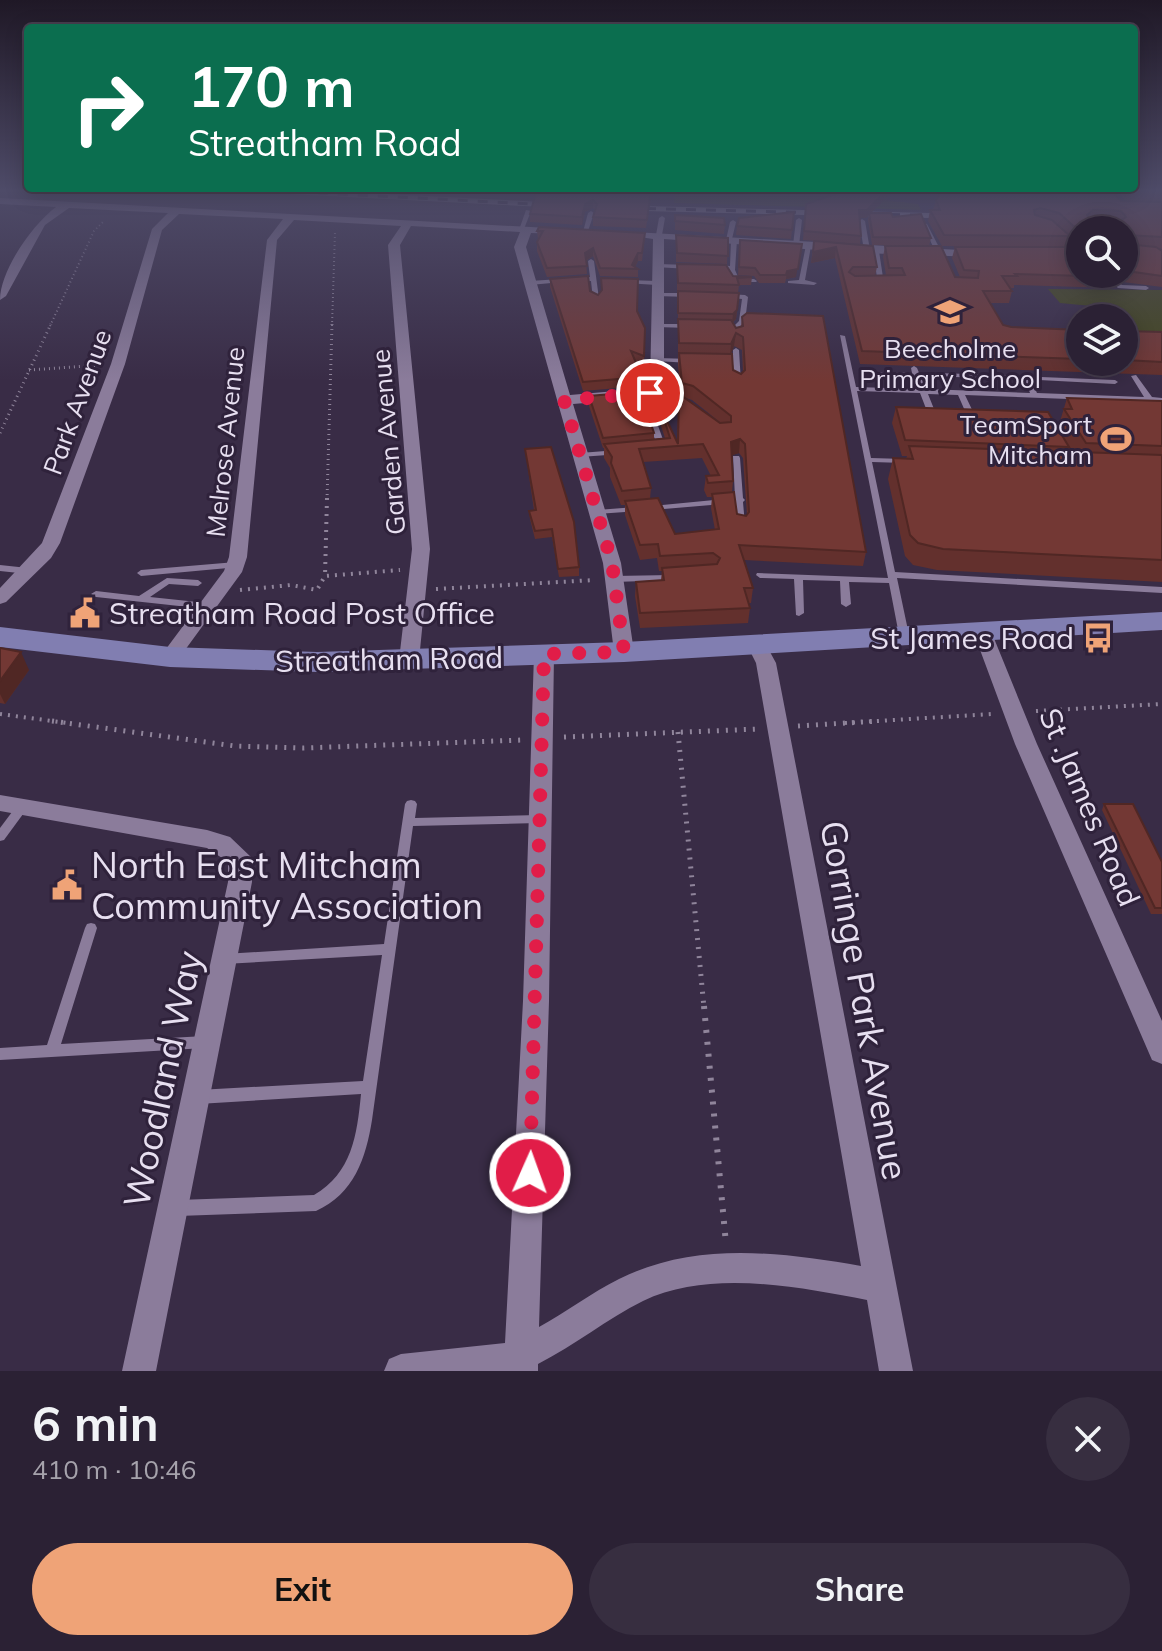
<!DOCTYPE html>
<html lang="en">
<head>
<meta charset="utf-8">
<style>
	body { margin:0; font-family:Mulish,sans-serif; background:#372e40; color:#f1f3f6; height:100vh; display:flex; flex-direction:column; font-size:30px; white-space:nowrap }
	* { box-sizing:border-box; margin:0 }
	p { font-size:26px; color:#a6a3ac }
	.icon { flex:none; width:44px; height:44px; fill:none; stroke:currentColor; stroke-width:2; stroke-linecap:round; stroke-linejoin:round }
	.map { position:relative; height:1371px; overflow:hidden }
	.details { display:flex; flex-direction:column; background:#2b2134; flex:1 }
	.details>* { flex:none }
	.hud { position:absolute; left:24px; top:24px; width:1114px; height:168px; border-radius:8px; box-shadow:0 4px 20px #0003,0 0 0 2px #473e4f; background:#0b6e4f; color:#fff; overflow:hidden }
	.buttons { position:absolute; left:1066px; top:216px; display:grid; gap:16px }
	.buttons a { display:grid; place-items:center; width:72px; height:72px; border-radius:50%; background:#2b2134; box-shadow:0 4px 20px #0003,0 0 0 2px #473e4f; font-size:40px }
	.pin { position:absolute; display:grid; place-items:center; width:68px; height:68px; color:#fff; margin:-34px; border:4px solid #fff; border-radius:50%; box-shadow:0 2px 8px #0007 }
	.me { position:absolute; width:88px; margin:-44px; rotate:2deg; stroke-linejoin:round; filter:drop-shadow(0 0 6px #0008) }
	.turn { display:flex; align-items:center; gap:28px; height:168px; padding:0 32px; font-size:36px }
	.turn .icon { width:104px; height:104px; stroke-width:2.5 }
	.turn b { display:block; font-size:56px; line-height:68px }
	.round { display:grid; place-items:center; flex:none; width:84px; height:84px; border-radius:42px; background:#372e40 }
	.overview { display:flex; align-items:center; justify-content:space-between; height:136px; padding:0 32px }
	h1 { font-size:48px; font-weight:700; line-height:60px }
	.button { display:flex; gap:16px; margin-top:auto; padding:16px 32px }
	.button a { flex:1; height:92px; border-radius:48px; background:#efa377; color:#111; font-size:32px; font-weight:700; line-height:92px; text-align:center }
	.button a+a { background:#372e40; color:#f1f3f6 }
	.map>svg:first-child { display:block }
</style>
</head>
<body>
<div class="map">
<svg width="1162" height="1371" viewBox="0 0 1162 1371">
	<rect width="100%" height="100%" fill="#392c46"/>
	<g fill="#44471b">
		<path d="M676,189H787L918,204L921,210L674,203Z"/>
		<path d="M1048,289L1162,290V339L1124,336V318H1111L1102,307L1060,303Z"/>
	</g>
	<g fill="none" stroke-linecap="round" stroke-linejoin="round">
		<g stroke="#90859b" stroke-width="2" stroke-dasharray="1 3" stroke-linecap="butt">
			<path d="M50,326L94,231L104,221"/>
			<path d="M332,326L335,232"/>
		</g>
		<g stroke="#90859b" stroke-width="3" stroke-dasharray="1 4" stroke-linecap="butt">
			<path d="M29,370L102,365"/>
			<path d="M0,433L51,324"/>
			<path d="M327,500L332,324"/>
		</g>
		<g stroke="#90859b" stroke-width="4" stroke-dasharray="2 6" stroke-linecap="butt">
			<path d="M327,498L325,576L400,570"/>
			<path d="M436,589L595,580"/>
			<path d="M240,590L291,585L317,590L325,576"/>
			<path d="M1036,711L1162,704"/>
			<path d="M0,714L67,723"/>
			<path d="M845,723L992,714"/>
		</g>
		<g stroke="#90859b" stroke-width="5" stroke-dasharray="2 7" stroke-linecap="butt">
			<path d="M52,721L235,746L304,748L523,740"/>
			<path d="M798,726L878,721"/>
			<path d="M678,732L704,1008"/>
			<path d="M564,737L759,729"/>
		</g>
		<path stroke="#90859b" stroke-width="6" stroke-dasharray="3 9" stroke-linecap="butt" d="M704,1006L726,1244"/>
		<g fill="#8b7c9b" fill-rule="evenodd">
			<path d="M526,210L531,211L524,229L519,230Z"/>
			<path d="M591,211L594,213L588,231L583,232L588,213Z"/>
			<path d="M662,216L665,218L662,235L659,237L656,235L659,218Z"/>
			<path d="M799,218L802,220L799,245L796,247L793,245L796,220Z"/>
			<path d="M862,219L865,221L870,250L867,252L864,250L859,221Z"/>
			<path d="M733,220L736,222L732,239L737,240L735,270L739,279H754L757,281L756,282H735L729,270L714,269L711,267L714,265L730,266L731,241L726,240L730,222Z"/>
			<path d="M922,223L927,224L942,253L941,254L936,253Z"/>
			<path d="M1058,231L1080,250V255L1056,234L1055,233Z"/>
			<path d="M806,245L811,246L805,280L817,283L814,285L788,283V281L799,280Z"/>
			<path d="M876,249L879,251L884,284L881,286L878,284L873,251Z"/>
			<path d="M591,259L594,261L599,299L596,301L593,299L591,281L576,282L573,280L576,278L590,277L588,261Z"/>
			<path d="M657,264L690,265L693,267L690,269L655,267L654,266Z"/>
			<path d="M1103,274H1109L1122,285L1146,286L1149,288L1146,290L1118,288Z"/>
			<path d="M560,279L563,281L562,282L530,285L527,283L530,281Z"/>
			<path d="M627,280L657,281L660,283L657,285L625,283V281Z"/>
			<path d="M657,293H691L694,295L691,297L655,296V294Z"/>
			<path d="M727,294L745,295L748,297L745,322L737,329L732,328L739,321L742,299L725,297V295Z"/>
			<path d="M657,324H691L694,326L691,328L655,327L654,326Z"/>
			<path d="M840,335L845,336L856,387L919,389L914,377L878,376L875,374L878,372L912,373L911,368L914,366L917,368L926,389L1030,393L1024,378L1027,376L1030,378L1037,393L1144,397L1131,376L1136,375L1152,397L1162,398V402H1154L1151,404L1147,402L965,395L977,420L973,422L969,420L958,395L928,394L938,419L934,421L930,419L920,393L857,391L871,458L904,459L908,461L904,463L872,462L895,572L1162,587V593L897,578L909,635L904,638L899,635L889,583L849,582L851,604L846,607L841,604L840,581L803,580L804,613L799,616L796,615L794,579L760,578L756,575L757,573L888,578Z"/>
			<path d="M736,348L739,350L741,383L738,385L735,383L733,364H719L716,362L719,360H733V350Z"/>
			<path d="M657,358L691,359L694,361L691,363L655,361L654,360Z"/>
			<path d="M932,373L1007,375L1010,377L1007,379L930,376V374Z"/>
			<path d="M1041,377L1115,380L1118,382L1115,384L1039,380V378Z"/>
			<path d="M653,391H657L694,406L687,408L653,393Z"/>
			<path d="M649,418L656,420L666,448L665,450H662L658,448L648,420Z"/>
			<path d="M618,450L622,452L621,454L580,457L576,455L580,453Z"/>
			<path d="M733,456H739L740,458L743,498L745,500L743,502L745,525L744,527H738L737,525L735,503L652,510L648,508L652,506L735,498Z"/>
			<path d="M636,507L640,509L639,511L597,514L593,512L597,510Z"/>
			<path d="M236,562L239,563L240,565L239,567L141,576L137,573L141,570Z"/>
			<path d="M0,565L28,568L32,571L28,574L0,571Z"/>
			<path d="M671,575L674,576L675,578L674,580L614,582L610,579L614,576Z"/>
			<path d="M167,578L198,580L202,583L198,586L169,584L150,597L207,603L212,606L207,609L96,597L91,594L96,591L139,596Z"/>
			<path d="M411,800L415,801L417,804L415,818L539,815L543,816L545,819L543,822L539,823L413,826L372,1120C366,1158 354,1194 316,1211L178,1216L173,1213L170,1208L173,1203L178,1200L314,1195C352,1173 357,1135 361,1094L198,1104L193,1102L191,1097L193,1092L198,1090L363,1081L382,955L224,964L219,963L218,959L219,955L224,954L384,944L405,804L407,801Z"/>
			<path d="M22,803L26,804L28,807L26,810L4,840L0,841V828L18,804Z"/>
			<path d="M91,923L95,924L97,928L61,1044L205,1036L210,1038L212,1042L210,1046L205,1048L0,1060V1048L47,1045L85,928L87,924Z"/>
		</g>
		<g fill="#8b7c9b" fill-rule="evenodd">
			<path d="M0,198L567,229L568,231L563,234L531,233L526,247L570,395L650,388L653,239L614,233L615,231L978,251L984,254L978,257L861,253L664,239V390L645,398L573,404L621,563L634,652L624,658L614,652L603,563L514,247L520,232L411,226L400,245L430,549L419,660L409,666L399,660L412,549L388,245L401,226L294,220L277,240L247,557L242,572L177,661L170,663L160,657L224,571L229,557L267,240L283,219L179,214L162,230L125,364L60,543L51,558L6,602L0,604V588L42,543L111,364L152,229L168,213L69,208L45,225L6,296L0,300C0,270 33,224 56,207L0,204Z"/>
			<path d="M982,625L991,631L1037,744L1162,1021V1064L1152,1060L1015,744L973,631Z"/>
			<path d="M757,639L764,641L776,663L913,1371H879L867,1300C798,1287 710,1269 643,1301C607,1319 575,1345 538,1364V1371H384L389,1359L401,1354L505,1343L523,1001L534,654L544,648L554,654L549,1001L539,1327C566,1312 591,1293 619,1279C695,1241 780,1252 861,1266L756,663L747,645Z"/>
			<path d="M0,795L207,830L230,837L252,858V882L156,1371H122L228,882V862L207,848L0,811Z"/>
		</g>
		<path fill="#817eb1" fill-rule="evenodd" d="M1162,612V630L624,662L317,672L170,667L0,647V627L170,647L317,652L624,642Z"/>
		<g stroke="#968ca1" stroke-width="5">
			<g id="rail">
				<path d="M238,189L554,205"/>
				<path d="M626,208L826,213"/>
				<path d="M870,214L950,216"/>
			</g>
		</g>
		<use href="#rail" stroke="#2f223b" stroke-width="3" stroke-dasharray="10" stroke-linecap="butt"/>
	</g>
	<g fill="#63302d" fill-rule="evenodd">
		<path d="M406,189H430L422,193Z"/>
		<path d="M469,189H652L646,228L593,226V217L595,210L593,208L585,212L582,225L530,222V214L536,192H469Z"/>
		<path d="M797,189H895L871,213L893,217L931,238L929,246L872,245L868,220L869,215L866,218H859L861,236L860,244L803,240L806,204L834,195Z"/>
		<path d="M1114,189H1162V201H1126Z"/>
		<path d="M936,200L1162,202V249L1158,248L1162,251V287L1123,282L1117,277L1114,288L1014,285V288H1009L1012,291L1009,303H990L1003,325L1011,327L1080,330V362H1124V331L1162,332V375L860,364L835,258L811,263L814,241L873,246L877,267L875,276L886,275L883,257L885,246L955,277H960L952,258L955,247L1080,274H1124V230H1080V246L1070,236L1066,247L942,246L928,221L930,210H933Z"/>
		<path d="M675,215L725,225L724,234L675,230Z"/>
		<path d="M737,226L792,230L791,239L736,235Z"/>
		<path d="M537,231L645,233L642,261H638L635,267L638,269V277L600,276L593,256L586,261L587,274L547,277L537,251V242L539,239H538Z"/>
		<path d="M676,235L728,238L727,264L676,262Z"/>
		<path d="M740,240L796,277L786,279L785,283H759L754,276L738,275Z"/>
		<path d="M677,264L733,276L752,277L751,285H739L738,293L677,291Z"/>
		<path d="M601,278L637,311L645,328L644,365L636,362L642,377V386L583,391L550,287V279L590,291L598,295L601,291Z"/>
		<path d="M678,291L739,293L736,319L732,323L736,328L741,327L742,317L866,552L863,566L744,560L753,588L751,603H748L750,608L748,623L640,628L635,596L636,582L661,580L662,571H659L657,558L640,560L625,515V505H621L610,477V468L604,458V448H603L589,406V396L653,405L659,409V419L650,415L648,416L654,433V439L665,438L659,420L660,406L677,443L679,394L681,395L678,366ZM734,346L742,350L743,372L741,374L733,370L731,354ZM683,397L692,400L721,423ZM739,453L743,458L747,515L746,516L737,514L732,492L733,481L732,455ZM702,458L711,476H706L704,490L707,497H712L711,508L715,530L675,534L650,499L651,488L643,462Z"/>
		<path d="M1067,398L1162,401V582L937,570L913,565L905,556L888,479L893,458L906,459L907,456H902L892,423L896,407L1058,428Z"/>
		<path d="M525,449L579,567V576L559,577L552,537L535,539L530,519L529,511L534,510Z"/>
		<path d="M0,648L29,670L5,704L0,703Z"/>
		<path d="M1104,804L1162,862V914H1151L1102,810Z"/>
	</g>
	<g fill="#502724">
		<path d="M888,189H895L866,218H857L859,210Z"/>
		<path d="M593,200V208L585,212L582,225V217L585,204Z"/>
		<path d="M802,244L796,277L786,279L787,271Z"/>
		<path d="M836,247L835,258L811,263L813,252Z"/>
		<path d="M593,248V256L585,261V253Z"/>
		<path d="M638,253V261L634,269L632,265Z"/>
		<path d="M739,293L736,319L732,323L733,314Z"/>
		<path d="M736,333L734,346L730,357L731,344Z"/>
		<path d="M650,405V415L645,419L646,409Z"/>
		<path d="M740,439L739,453L730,456L731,442Z"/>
		<path d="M21,652L29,670L5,704L0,694V681Z"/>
	</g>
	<g fill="#733834" stroke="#502724" stroke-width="2" fill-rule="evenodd">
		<path d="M537,189H651L647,220L593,217L597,204L593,200L585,204L582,217L530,214Z"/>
		<path d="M848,189H888L867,210H859L861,236L804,231L806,204L850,189Z"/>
		<path d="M943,189H1110L1121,201L1162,202V237L1128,235L1125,244L1156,247L1162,251V276L1127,271L1124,268V230H1080V232L1059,213L1040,208L1034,210L1035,215L1052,220L1070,236L944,235L930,210H940L936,200ZM1093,210L1121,211L1126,217L1120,221L1091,219L1087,215Z"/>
		<path d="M1128,189H1162V191H1130Z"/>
		<path d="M794,212L792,230L737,226L739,218Z"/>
		<path d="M869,213H891L893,217L921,214L931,238L873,237Z"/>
		<path d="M675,215L724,218L725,225L675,221Z"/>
		<path d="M539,227L645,233L642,253H638L632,265L638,269L600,268L593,248L585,253L587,266L547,268L537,242L543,231H537Z"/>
		<path d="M676,235L728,238V256L677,253Z"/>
		<path d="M740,240L802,244L798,269L787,271L786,275H760L755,268L739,267Z"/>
		<path d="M814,241L873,246L877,267H853L849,272L855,276L905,275L902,268H889L885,246H941L955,277L978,278L979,271L964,270L955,247H1080V274H1115L1118,277L1015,274L1017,276H1002L1012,291H983L1003,325L1011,327L1080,330V359L862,351L836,247L813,252Z"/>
		<path d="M677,264L726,265L733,276L752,277L737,278L739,285L678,283Z"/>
		<path d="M588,276L590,291L598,295L602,290L601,278L638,279L637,311L645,328L644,356L631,351L642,377L583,382L550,279Z"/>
		<path d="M678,291L739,293L737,310L733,314L678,313Z"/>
		<path d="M747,313L823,316L866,552L739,545L753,588H744L750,608L640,613L636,582L664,580L662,568L717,564L720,558L713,553L660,556L658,544L640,545L625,501L658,498L675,534L719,529L712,494L734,492L737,514L746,516L749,512L745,444L740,439L731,442L733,481L708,483L706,476L719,475L703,444L639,449L651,488L622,491L611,463L612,457L604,444L670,438L660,406L678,444L679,394L720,423L731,422V416L693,386L682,383L679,353L732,354L733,370L741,374L745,370L743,337L736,333L731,344L679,343L678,319L731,320L736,328L743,326L742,317Z"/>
		<path d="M1124,331L1162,332V362L1124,360Z"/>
		<path d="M648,391L653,405L657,404L659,409L650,405L646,409L654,433L603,438L589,396Z"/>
		<path d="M1067,398L1162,401V446L1086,443L1064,409H1072Z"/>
		<path d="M896,407L1048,412L1069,447L905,440Z"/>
		<path d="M909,446L1162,455V560L943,549L918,543L910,535L893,458L913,459Z"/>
		<path d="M551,447L574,522L579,567L558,569L552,529L535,531L529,511L536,510L525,449Z"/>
		<path d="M0,648L21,652L0,681Z"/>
		<path d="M1104,804H1133L1162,862V908H1155Z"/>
	</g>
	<linearGradient id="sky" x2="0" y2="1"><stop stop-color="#1f1826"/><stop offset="0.5" stop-color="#4e4b68"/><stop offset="1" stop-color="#4e4b68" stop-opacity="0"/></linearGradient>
	<rect width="1162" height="381" fill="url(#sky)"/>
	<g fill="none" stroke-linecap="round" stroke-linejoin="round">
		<path stroke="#e11d48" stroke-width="14" stroke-dasharray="0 25.2" d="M530,1173L544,654L624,652L612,563L564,400L650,393"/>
	</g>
	<defs>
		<g id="school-bare" transform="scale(2.4)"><path d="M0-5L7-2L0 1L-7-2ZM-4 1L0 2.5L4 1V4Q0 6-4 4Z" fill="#efa377" stroke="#2f223b" stroke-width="2.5" paint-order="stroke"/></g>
		<g id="stadium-bare" transform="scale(2.4)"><path d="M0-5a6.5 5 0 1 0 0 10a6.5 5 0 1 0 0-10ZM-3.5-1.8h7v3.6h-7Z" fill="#efa377" stroke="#2f223b" stroke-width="2.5" paint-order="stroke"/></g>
		<g id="civic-bare" transform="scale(2.4)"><path d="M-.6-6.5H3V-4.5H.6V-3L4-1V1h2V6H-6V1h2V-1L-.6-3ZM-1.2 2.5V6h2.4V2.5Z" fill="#efa377" stroke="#2f223b" stroke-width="2.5" paint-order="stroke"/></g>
		<g id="bus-bare" transform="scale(2.4)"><path d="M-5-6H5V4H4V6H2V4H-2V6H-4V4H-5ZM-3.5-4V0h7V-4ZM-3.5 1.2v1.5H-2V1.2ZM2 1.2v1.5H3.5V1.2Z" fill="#efa377" stroke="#2f223b" stroke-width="2.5" paint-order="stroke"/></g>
	</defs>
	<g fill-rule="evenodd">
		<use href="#school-bare" x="950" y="312"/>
		<use href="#stadium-bare" x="1116" y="439"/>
		<use href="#civic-bare" x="85" y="613"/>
		<use href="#bus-bare" x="1098" y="638"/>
		<use href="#civic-bare" x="67" y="885"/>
	</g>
	<g text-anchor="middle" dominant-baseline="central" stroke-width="6" stroke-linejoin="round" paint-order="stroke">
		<g font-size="26" fill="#e7dff0" stroke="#2f223b">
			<text x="950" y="348">Beecholme<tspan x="950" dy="30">Primary School</tspan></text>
			<text x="1092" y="424" text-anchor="end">TeamSport<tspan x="1092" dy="30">Mitcham</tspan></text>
		</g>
		<g font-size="26" fill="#e7dff0" stroke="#2f223b">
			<text transform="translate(77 402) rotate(-70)">Park Avenue</text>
			<text transform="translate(225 442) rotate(-84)">Melrose Avenue</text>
			<text transform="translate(388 442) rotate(-95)">Garden Avenue</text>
		</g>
		<g font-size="30" fill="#e7dff0" stroke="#2f223b" text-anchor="start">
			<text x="109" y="613">Streatham Road Post Office</text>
			<text x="1074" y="638" text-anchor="end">St James Road</text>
		</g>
		<g font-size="30" fill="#e7dff0" stroke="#2f223b">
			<text transform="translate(389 659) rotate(-1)">Streatham Road</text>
			<text transform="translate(1090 807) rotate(67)">St .James Road</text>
		</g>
		<g font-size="36" fill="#e7dff0" stroke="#2f223b" text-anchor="start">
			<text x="91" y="864">North East Mitcham<tspan x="91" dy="41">Community Association</tspan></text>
		</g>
		<g font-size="36" fill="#e7dff0" stroke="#2f223b">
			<text transform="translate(865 1000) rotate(80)">Gorringe Park Avenue</text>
			<text transform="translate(162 1079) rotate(-78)">Woodland Way</text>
		</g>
	</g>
</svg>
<div class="buttons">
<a><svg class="icon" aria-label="search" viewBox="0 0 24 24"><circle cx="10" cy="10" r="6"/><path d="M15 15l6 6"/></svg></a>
<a><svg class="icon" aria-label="layers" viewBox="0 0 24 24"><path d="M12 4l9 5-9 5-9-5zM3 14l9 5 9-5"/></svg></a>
</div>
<div class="pin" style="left:650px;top:393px;background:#d93025"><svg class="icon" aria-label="arrive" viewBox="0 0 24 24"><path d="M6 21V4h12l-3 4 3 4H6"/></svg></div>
<svg class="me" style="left:530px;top:1173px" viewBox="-20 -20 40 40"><circle r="17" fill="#e11d48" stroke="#fff" stroke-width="3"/><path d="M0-11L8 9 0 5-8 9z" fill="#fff"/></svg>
<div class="hud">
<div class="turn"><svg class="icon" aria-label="right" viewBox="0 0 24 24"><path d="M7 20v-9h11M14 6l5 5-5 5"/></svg><div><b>170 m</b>Streatham Road</div></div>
</div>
</div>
<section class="details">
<div class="overview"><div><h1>6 min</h1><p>410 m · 10:46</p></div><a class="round"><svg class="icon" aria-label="close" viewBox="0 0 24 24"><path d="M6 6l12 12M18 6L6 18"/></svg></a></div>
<div class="button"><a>Exit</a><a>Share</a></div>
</section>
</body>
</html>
